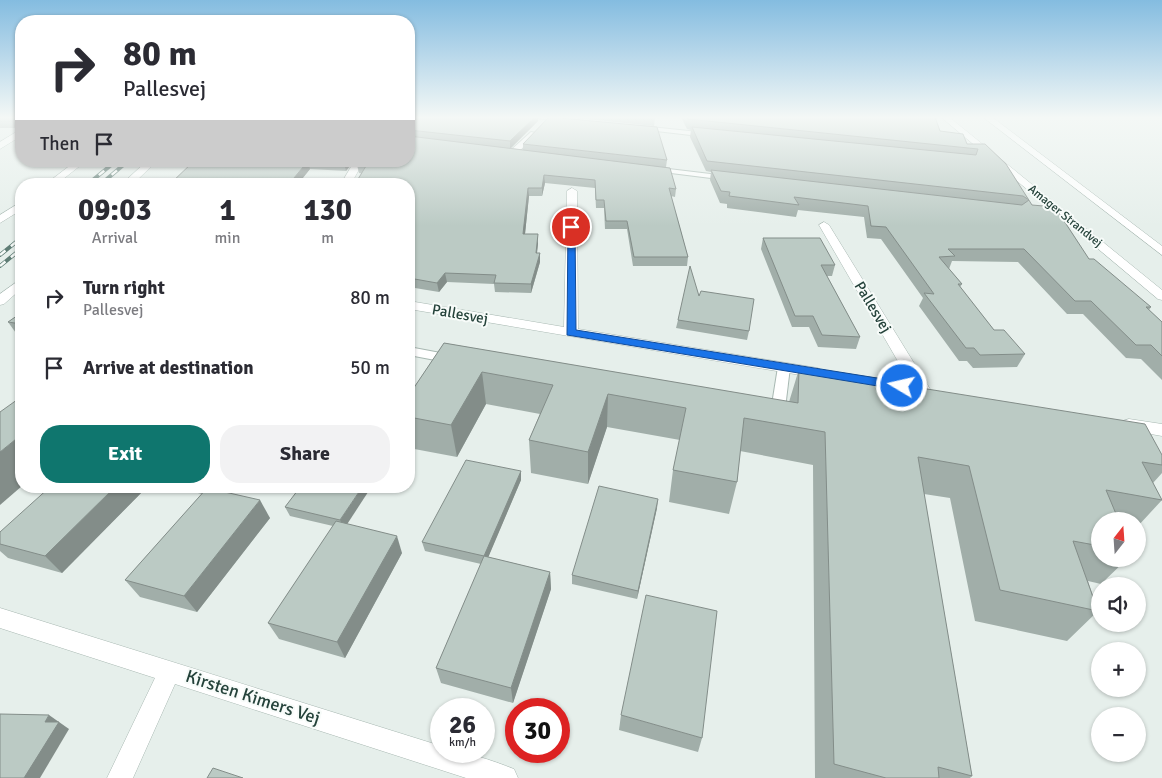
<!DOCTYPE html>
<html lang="en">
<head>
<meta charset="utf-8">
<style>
	body { margin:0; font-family:Signika,sans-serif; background:#f2f2f3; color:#2b2b33; height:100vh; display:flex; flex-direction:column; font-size:19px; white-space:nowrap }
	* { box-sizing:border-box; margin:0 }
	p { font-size:16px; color:#7c7c81 }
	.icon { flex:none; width:28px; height:28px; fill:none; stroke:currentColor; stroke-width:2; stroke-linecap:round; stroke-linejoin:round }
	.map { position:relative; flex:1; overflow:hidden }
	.details { position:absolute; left:15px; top:178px; width:400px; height:315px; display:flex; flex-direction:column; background:#fff; border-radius:20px; box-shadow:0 1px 4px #0004 }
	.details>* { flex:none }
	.top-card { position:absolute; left:15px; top:15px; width:400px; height:152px; border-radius:20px; box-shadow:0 1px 4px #0004; background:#fff; color:#2b2b33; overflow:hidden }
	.needle { width:32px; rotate:17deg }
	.controls { position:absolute; left:1091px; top:512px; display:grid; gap:10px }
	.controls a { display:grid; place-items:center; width:55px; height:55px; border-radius:50%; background:#fff; box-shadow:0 1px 4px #0004; font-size:25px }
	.speed { position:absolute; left:430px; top:698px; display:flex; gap:10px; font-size:25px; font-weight:700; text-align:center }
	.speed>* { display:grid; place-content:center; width:65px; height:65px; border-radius:50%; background:#fff; box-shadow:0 1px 4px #0004; line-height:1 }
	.speed small { font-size:12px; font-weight:400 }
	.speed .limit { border:8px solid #d22; background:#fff; color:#111 }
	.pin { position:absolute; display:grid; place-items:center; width:42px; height:42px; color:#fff; margin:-21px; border:2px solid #fff; border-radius:50%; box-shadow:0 1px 5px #0007 }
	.me { position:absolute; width:55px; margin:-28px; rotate:279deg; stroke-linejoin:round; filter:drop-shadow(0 0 4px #0008) }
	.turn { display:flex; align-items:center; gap:18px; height:105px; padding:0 25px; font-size:22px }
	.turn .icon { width:65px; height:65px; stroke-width:2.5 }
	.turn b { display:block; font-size:35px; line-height:42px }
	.then { display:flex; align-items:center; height:48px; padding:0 25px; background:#0003; gap:10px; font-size:19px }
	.eta { display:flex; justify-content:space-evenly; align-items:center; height:85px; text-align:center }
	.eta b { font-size:30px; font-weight:700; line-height:35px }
	.primary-button { display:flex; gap:10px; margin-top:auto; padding:10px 25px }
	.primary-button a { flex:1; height:58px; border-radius:20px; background:#0f766e; color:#fff; font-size:20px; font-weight:700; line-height:58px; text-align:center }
	.primary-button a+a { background:#f2f2f3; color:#2b2b33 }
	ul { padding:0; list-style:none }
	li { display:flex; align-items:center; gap:15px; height:70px; padding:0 25px }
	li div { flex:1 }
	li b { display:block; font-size:19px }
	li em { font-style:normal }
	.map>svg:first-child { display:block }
</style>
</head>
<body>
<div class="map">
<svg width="1162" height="778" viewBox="0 0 1162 778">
	<rect width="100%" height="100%" fill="#e6efeb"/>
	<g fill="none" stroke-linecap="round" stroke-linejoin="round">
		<g stroke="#a8b8b2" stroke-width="2">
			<g id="service">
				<path d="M530,117H551L567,120L564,122Z"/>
				<path d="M641,126L708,133L712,135L708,137L639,129L638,128Z"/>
				<path d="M531,132L536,133L516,155H510V151Z"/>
				<path d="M652,167L727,176L731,178L727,180L655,171H652Z"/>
				<path d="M409,347L451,355L457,359L451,363L409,355Z"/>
				<path d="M784,363L790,367L784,417L777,422L770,417L778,367Z"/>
			</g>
		</g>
		<g stroke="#a8b8b2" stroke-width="1">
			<g id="minor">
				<path d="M941,117H949L1162,290V300L1158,299Z"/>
				<path d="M18,131H21V136L0,149V142Z"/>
				<path d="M76,161H86L57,184H46Z"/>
				<path d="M147,161H157L133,184H122Z"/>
				<path d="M354,162L362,164L351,184H341Z"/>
				<path d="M572,188L577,191L578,329L818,368L825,373L823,376L818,378L409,309V301L564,327L567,191Z"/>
				<path d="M21,202V210L0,223V215Z"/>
				<path d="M824,222L829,225L930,389L927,393L922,394L914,389L819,225Z"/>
				<path d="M21,279V289L4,304L0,305V294Z"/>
				<path d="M1129,419L1162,424V436L1123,429L1121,425L1123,421Z"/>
				<path d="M0,608L441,746V751C466,751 491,760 514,769L518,778H466L175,684L133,778H107L155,678L0,628Z"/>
			</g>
		</g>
		<g stroke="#a8b8b2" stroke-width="1">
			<path id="tertiary" d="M983,117H992L1162,246V255Z"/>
		</g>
		<use href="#service" fill="#fff" fill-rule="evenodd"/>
		<use href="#minor" fill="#fff" fill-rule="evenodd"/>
		<use href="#tertiary" fill="#fff" fill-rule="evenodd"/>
		<g stroke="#5f7d75" stroke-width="4">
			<g id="rail">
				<path d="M88,184L116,161"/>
				<path d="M101,184L128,161"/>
				<path d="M0,255L21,238"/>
				<path d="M0,266L21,249"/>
			</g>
		</g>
		<use href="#rail" stroke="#f7fbf9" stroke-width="2.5" stroke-dasharray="7" stroke-linecap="butt"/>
	</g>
	<g fill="#a1aea9">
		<path d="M0,117H21L15,128H0Z"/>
		<path d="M409,117L538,121L511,148L523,150V144L667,160L666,167L676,189L675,197L671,196L688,257L687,266H633L627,229H605L604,208H596L595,188L545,183L542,196H529L525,234L538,243L537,253H540V262L531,293L495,292L494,284L447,282L439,292L409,287V184L359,173L357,165L359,162L358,161H409Z"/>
		<path d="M567,117H654L655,118L654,126Z"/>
		<path d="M681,117H935L940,131L967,144H985L1032,205L1089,259L1151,307L1149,310L1162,322V380L1141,359L1126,358L1083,314H1067L1018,262L952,261L949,269L962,284L960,287L994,330L1025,354L1017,367L973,368L967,361H959L919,306L923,298L881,239L867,238L864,217L798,210L796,217L727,208V204L720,203L710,180L711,172L706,171L690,137L691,130L687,129Z"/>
		<path d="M194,161H354L346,171L310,169L298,184H170Z"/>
		<path d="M763,238L835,265L832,276H827L860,337L856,349L818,347L809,327H792L761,249Z"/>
		<path d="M699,296L749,331L747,340L676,328L678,320Z"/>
		<path d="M21,313V340L8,322Z"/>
		<path d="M444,343L789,402L799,369L822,373L823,370L896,384L1162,455V473L1153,483L1162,500L1138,526V521H1100V559H1127L1101,584L1088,581L1098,611L1067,641L975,621L950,498L924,494L972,776L970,778H815L813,465L740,451L737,482L729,514L669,502L673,470L680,440L607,427L588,484L531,473L529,440L540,414L486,404L457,457L409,448V395Z"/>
		<path d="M521,471V480L488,557L550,572L551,589L513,703L441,683L436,668L481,564L425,551L422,542Z"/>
		<path d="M168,486H229L224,492L270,518L197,612L140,597L125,580L202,494Z"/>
		<path d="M301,486L347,524L402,553L345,658L279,639L268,623L333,526L290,516L285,507Z"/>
		<path d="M145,489L62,573L8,558L0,551V532Z"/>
		<path d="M657,508L637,599L572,584V575Z"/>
		<path d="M621,715L702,738L698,752L619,730Z"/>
	</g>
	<g fill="#838d89">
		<path d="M19,117H21V124L15,128L12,121Z"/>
		<path d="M535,117H538V121L510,149V141Z"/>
		<path d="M308,161L310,169L298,184H289Z"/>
		<path d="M346,161H354L346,171L344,163Z"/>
		<path d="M544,175L545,183L542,196V188Z"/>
		<path d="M528,188L529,196L524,243L523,234Z"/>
		<path d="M538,234V243L536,262V253Z"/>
		<path d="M540,253V262L531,293V284Z"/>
		<path d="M445,273L447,282L439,292L437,283Z"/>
		<path d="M482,372L486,404L457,457L451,425Z"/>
		<path d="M608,394L607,427L588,484V452Z"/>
		<path d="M21,435L22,486L0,505V452Z"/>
		<path d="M521,471V480L485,565L484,556Z"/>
		<path d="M116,486H143L145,489L62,573L45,556Z"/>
		<path d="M216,486H229L219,498L213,489Z"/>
		<path d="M363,486H372L344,529L340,520Z"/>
		<path d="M658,499L657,508L637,599L638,591Z"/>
		<path d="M260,500L270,518L197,612L184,596Z"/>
		<path d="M397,536L402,553L345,658L337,642Z"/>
		<path d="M550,572L551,589L513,703L511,688Z"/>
		<path d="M49,715L69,729L40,778H24L45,722Z"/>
	</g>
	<g fill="#bbcac4" stroke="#838d89">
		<path d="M0,117H19L12,121H0Z"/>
		<path d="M409,117H535L510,141L409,130Z"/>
		<path d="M549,117L657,127L667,160L523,144Z"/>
		<path d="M639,117H654L655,118Z"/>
		<path d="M687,117H935L940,131L963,134L967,144H985L1006,164L1032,205L1055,207L1089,259H1094L1151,307H1146L1162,322V356L1151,345H1136L1091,301H1075L1024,249H948L955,256L939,257L962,284H958L994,330H1004L1025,354L980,355L974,348H966L924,293L934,294L886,227L871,226L868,206L794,197L799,205L729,196L730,192L721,191L711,170L1022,205L1029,200L1023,196L707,161L692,127L976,155L978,149L688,119Z"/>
		<path d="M409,136L670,168L676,189L669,188L688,257H634L627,221H606L604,200H596L595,180L544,175L542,188H528L523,234H538L536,253H540L531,284L494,283L496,275L445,273L437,283L409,278V184H355L366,166L357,165L359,161H409Z"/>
		<path d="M194,161H308L289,184H170Z"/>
		<path d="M309,161H346L344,163Z"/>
		<path d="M763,238H820L835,265H821L860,337L822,335L813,316H795Z"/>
		<path d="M690,266L699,296L701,291L754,299L749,331L678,320Z"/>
		<path d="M21,313V324L8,322Z"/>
		<path d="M444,343L798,403L799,369L823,373V370L895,381L896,384L1145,424L1162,455V465L1142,462L1162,500L1106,490L1119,521H1100V546L1073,541L1098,611L1000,590L969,466L918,457L972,776L938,767L939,778H886L834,764L825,432L744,418L737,482L673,470L686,408L608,394L588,452L529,440L553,385L482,372L451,425L409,417V395Z"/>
		<path d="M21,397V435L0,452V412Z"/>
		<path d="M466,460L521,471L484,556L422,542Z"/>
		<path d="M51,486H116L45,556L0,544V532Z"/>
		<path d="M201,486H216L213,489Z"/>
		<path d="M301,486H363L340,520L285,507Z"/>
		<path d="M599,486L658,499L638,591L572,575Z"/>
		<path d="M207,488L260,500L184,596L125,580Z"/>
		<path d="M336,521L397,536L337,642L268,623Z"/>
		<path d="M484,556L550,572L511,688L436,668Z"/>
		<path d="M646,595L717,611L702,738L621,715Z"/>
		<path d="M0,714L49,715L45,722H59L24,778H0Z"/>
		<path d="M213,768L243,778H207Z"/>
	</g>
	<linearGradient id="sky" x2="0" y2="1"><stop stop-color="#84bce0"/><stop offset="0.52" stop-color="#f4f8f6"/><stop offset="1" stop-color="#f4f8f6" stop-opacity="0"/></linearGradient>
	<rect width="1162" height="226" fill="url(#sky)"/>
	<path fill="#1a73e8" stroke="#114b97" d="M568,225L575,227L576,330L902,382L908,386L902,390L567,335Z"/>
	<g text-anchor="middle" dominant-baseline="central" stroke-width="4" stroke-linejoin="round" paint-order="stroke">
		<g font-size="12" fill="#24423a" stroke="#f7fbf9">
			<text transform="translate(1065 216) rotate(39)">Amager Strandvej</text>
		</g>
		<g font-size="15" fill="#24423a" stroke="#f7fbf9">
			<text transform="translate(873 307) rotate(59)">Pallesvej</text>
			<text transform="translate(460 314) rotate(10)">Pallesvej</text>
		</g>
		<g font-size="18" fill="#24423a" stroke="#f7fbf9">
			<text transform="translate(253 697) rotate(18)">Kirsten Kimers Vej</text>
		</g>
	</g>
</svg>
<div class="controls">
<a><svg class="needle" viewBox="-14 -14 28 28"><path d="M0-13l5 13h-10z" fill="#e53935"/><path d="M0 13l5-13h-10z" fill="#7c7c81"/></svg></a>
<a><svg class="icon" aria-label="sound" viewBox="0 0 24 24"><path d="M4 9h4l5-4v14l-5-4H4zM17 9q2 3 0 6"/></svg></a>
<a>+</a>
<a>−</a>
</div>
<div class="speed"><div>26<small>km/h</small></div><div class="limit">30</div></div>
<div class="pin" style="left:571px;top:227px;background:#d93025"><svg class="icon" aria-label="arrive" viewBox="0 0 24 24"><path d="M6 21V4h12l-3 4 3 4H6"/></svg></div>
<svg class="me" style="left:902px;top:386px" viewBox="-20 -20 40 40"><circle r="17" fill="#1a73e8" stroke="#fff" stroke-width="3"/><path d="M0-11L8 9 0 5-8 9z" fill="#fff"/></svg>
<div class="top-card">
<div class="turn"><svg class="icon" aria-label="right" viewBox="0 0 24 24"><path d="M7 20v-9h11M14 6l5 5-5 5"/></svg><div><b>80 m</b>Pallesvej</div></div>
<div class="then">Then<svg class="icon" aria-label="arrive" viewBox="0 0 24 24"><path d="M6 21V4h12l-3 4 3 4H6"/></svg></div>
</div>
<section class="details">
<div class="eta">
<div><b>09:03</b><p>Arrival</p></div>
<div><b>1</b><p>min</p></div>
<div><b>130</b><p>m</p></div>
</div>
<ul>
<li><svg class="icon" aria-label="right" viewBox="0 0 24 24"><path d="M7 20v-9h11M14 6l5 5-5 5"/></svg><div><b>Turn right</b><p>Pallesvej</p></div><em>80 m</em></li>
<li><svg class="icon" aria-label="arrive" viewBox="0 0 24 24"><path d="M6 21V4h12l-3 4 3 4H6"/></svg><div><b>Arrive at destination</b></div><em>50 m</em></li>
</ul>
<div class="primary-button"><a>Exit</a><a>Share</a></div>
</section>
</div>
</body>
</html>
